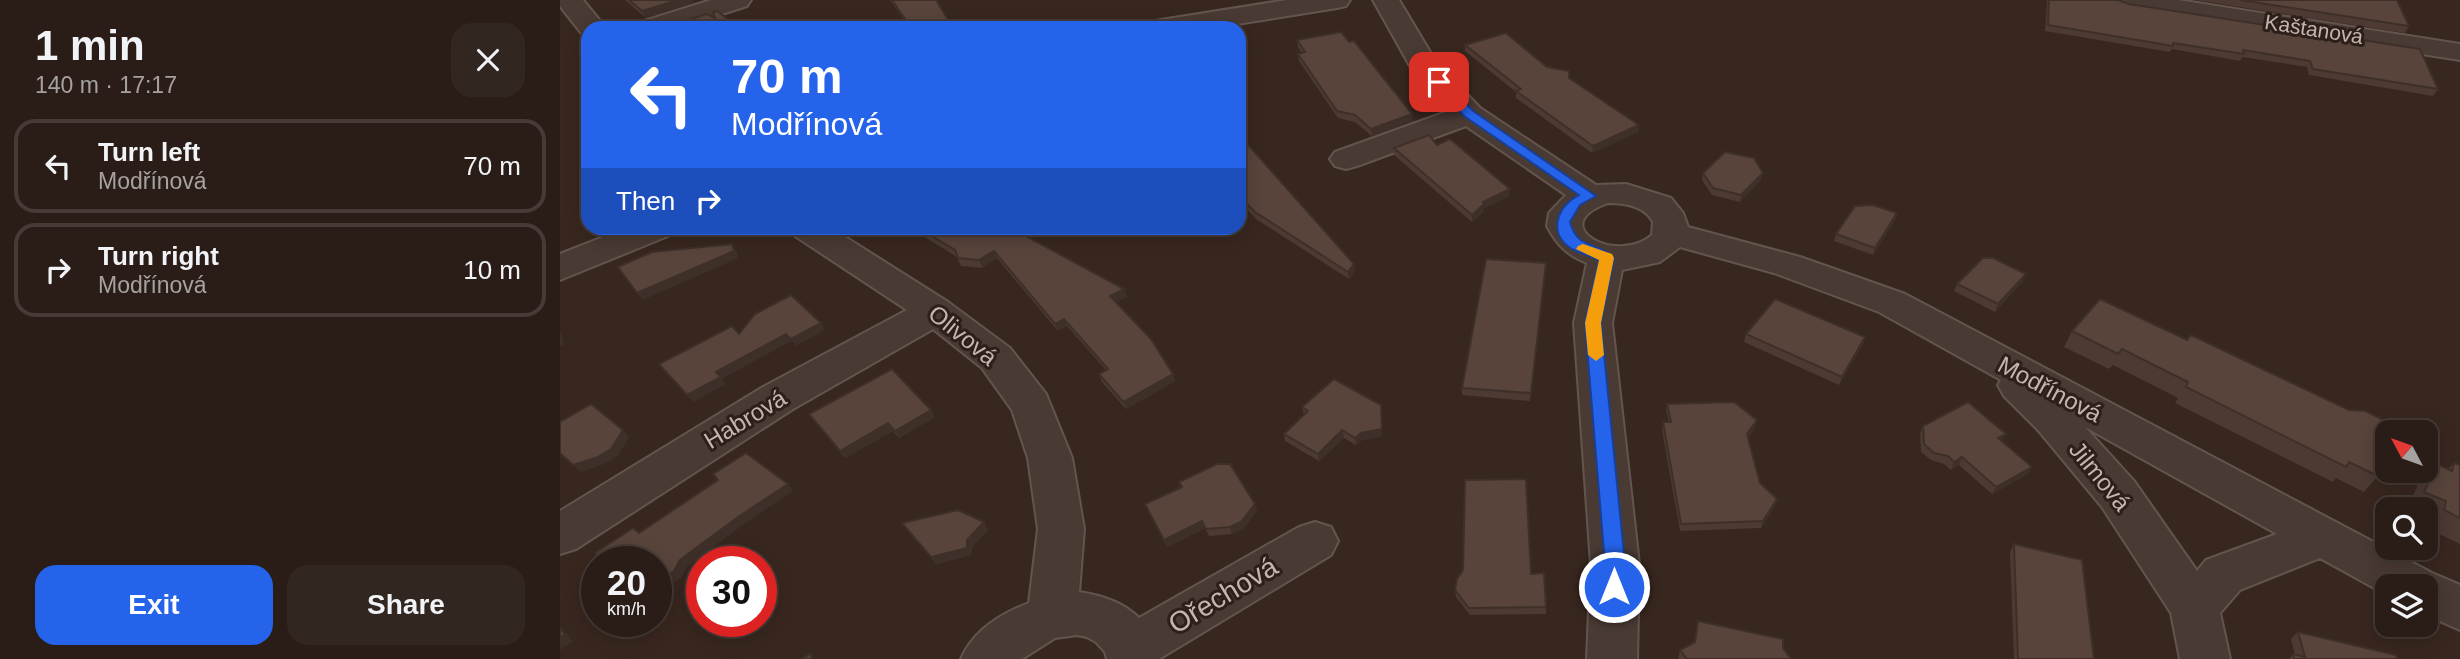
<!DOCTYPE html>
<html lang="en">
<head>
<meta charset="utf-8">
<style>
	body { margin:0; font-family:Helvetica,sans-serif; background:#322620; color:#f1f3f6; height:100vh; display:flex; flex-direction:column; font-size:26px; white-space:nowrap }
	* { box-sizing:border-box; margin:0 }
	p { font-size:23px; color:#a5a2a1 }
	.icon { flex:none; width:38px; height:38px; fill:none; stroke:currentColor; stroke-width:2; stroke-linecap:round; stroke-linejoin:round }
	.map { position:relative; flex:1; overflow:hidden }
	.details { display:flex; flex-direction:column; background:#2a1d17; width:560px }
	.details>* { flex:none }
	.banner { position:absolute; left:21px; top:21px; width:665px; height:214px; border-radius:21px; box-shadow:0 4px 18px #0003,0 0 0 2px #463b36; background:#2563eb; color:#fff; overflow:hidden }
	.needle { width:46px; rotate:311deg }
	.controls { position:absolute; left:1815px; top:420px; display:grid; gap:14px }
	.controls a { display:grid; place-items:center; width:63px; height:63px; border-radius:14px; background:#2a1d17; box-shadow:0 4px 18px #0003,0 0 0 2px #463b36; font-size:35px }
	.speed { position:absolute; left:21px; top:546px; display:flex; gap:14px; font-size:35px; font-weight:700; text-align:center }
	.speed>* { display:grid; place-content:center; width:91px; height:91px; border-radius:50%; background:#2a1d17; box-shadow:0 4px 18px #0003,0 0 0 2px #463b36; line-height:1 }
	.speed small { font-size:18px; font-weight:400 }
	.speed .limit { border:10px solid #d22; background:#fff; color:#111 }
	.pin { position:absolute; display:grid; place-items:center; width:60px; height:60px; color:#fff; margin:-30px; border-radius:14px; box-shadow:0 4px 10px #0006 }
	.me { position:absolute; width:77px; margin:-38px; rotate:0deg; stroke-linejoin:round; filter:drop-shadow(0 0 5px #0008) }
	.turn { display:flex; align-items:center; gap:24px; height:147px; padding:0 35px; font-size:32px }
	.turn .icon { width:91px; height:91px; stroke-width:2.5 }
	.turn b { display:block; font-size:49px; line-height:60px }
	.then { display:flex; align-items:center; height:66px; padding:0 35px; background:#0003; gap:14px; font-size:26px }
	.round { display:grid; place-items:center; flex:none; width:74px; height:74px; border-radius:21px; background:#322620 }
	.summary { display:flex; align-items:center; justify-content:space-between; height:119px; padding:0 35px }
	h1 { font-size:42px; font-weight:700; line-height:52px }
	.action { display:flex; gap:14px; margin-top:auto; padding:14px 35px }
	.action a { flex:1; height:80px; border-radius:21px; background:#2563eb; color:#fff; font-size:28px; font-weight:700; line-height:80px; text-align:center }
	.action a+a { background:#322620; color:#f1f3f6 }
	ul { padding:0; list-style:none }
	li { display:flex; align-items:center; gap:21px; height:94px; margin:0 14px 10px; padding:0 21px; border:4px solid #463b36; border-radius:21px }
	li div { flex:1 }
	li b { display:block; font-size:26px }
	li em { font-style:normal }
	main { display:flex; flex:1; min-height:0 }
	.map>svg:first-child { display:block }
</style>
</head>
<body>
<main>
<section class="details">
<div class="summary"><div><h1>1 min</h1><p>140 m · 17:17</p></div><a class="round"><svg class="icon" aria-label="close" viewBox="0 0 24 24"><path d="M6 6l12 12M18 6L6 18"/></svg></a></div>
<ul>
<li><svg class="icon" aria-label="left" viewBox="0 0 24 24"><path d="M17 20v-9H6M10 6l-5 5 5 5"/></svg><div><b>Turn left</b><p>Modřínová</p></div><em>70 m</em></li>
<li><svg class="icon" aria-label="right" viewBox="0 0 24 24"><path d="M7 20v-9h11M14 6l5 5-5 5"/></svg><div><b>Turn right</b><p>Modřínová</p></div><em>10 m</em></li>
</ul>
<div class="action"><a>Exit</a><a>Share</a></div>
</section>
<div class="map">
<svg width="1900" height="659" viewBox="0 0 1900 659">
	<rect width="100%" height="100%" fill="#38271f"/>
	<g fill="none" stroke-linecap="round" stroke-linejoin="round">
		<g stroke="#63554e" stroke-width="4">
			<g id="minor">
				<path d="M0,0H23L46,28H28V35L22,34L0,6Z"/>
				<path d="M151,0H191L187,6L118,28H77L81,22Z"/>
				<path d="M727,0H790L786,6L777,8L652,28H587L591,22L601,20Z"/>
				<path d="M813,0H839L876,62L920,108L1036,185L1066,184L1111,198L1123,213L1128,227L1240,257L1345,294L1872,573L1900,585V630L1866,615V586H1827V595L1760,558L1680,590L1660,613L1670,659H1620L1611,613L1542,507L1478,430L1444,396L1438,385L1441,380L1319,312L1214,273L1120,247L1100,262L1062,270L1052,323L1079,564L1077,659H1027L1031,564L1014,323L1027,263C1007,255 997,245 987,226L989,213L1006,195L906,126L797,166L786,169L775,166L770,159L775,152L889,111L850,66ZM1048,203C1065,203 1085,206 1093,222L1092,235C1056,266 984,225 1048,203ZM1525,427L1717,534L1646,560L1637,571L1574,481Z"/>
				<path d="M1554,0H1618L1900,44V60L1567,8L1558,6Z"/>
				<path d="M66,228H113L108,236L0,280V254Z"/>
				<path d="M230,228H271L388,302L450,348L486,394L512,458L524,529L519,592C540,595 563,602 579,618L739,527L755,522L771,527L778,541L771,555L599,659H547L545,652L536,642L527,637L517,635L495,638L462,659H401C413,631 440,614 469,603L478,529L468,458L452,410L422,368L373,329L233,409L16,549L0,554V511L203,387L347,310L235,236Z"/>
			</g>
		</g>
		<use href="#minor" fill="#493a33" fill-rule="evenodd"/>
	</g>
	<g fill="#4c3a33">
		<path d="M65,0H132L134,3L86,18Z"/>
		<path d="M330,0H376L393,28H350Z"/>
		<path d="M1487,0H1558L1878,89L1873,96L1749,75L1747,67L1682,57L1680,61L1612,49L1610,52L1485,31Z"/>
		<path d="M1635,0H1837L1849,26L1845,33Z"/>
		<path d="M737,40L853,121L812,136L795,122L778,118L739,61L738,54L742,53L738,47Z"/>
		<path d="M905,45L987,67L1009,78L1079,125L1078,132L1032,153L956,98V92L905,51Z"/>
		<path d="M679,137L794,264L795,271L789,279L696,219L679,201Z"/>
		<path d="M877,145L950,196L924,208V211L912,222L834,155V148Z"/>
		<path d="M1143,173L1201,180L1180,202L1152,195L1142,180Z"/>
		<path d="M1337,213L1335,220L1313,255L1274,241L1276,234Z"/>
		<path d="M360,229L470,238L564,289L567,297L556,302L613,374L615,381L566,409L542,382L539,374L546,370L507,326L498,331L437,258L422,268L401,266L397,257L363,236Z"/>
		<path d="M986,263L970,401L902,395V388Z"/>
		<path d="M1463,281L1435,312L1394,291L1397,284Z"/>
		<path d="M1540,299L1818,476L1804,492L1776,478L1773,482L1615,403L1618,398L1553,365L1549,369L1504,347L1512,331Z"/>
		<path d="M1186,334L1305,337L1303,344L1279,385L1184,342Z"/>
		<path d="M1107,404L1195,427L1188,438L1200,483L1215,506L1201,528L1120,531L1102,430L1103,422H1109L1106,411Z"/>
		<path d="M821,405L822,436L802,440L796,445L784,438L759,461L725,441L724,434L744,415L742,407Z"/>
		<path d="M249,414L375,417L339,438L333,431L285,458Z"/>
		<path d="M1363,426L1446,434L1441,442L1468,474L1432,494L1399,465L1391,470L1384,464L1371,460L1361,452L1360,434Z"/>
		<path d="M1894,463L1900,465V544L1866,528L1868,519L1866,518V509H1847L1859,482L1877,464L1888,469Z"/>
		<path d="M619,482L697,511L683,529L672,534L649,536L645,528L607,547L585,504L621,487Z"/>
		<path d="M342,523L428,530L412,547L411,555L376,564Z"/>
		<path d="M1454,544L1534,659H1454L1450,552Z"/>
		<path d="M971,574L986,607V614L910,615L896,597L895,590Z"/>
		<path d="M1138,621L1223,648L1231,659H1118L1120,650L1134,642Z"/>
		<path d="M1738,632L1837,659H1729L1733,654L1735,655L1731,639Z"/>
	</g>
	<g fill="#3e3029">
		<path d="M118,0H132L134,3L86,18L82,11Z"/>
		<path d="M852,114L853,121L812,136L811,129Z"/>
		<path d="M1079,125L1078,132L1032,153L1033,146Z"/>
		<path d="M1203,173L1201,180L1180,202L1181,195Z"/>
		<path d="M950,189V196L924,208V211L912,222V215L923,202Z"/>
		<path d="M1337,213L1335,220L1313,255L1315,248Z"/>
		<path d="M467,231L470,238L465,241L462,234Z"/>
		<path d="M172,244L177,252L178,258L83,300L77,293Z"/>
		<path d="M434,251L437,258L422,268L419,260Z"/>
		<path d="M986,263V270L970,401L971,393Z"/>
		<path d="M794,264L795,271L789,279L788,272Z"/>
		<path d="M1466,274L1463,281L1435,312L1438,304Z"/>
		<path d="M564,289L567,297L553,304L550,296Z"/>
		<path d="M504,319L507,326L498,331L495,324Z"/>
		<path d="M261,323L265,330L236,346L231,339Z"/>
		<path d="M0,330L4,344L0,346Z"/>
		<path d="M226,334L231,341L162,379L166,384L133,402L127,395L156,372Z"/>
		<path d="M1305,337L1303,344L1279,385L1282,377Z"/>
		<path d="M613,374L615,381L566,409L563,402Z"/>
		<path d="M821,405L822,436L802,440L796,445L795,438Z"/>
		<path d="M371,410L375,417L339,438L335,431Z"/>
		<path d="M1197,420L1195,427L1185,441L1187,434Z"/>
		<path d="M328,423L333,431L285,458L280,451Z"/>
		<path d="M63,430L69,437L58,456L44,464L21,472L13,465Z"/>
		<path d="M782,430L784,438L759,461L758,454Z"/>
		<path d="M1446,434L1442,441L1434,446L1438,438Z"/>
		<path d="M1402,457L1399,465L1391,470L1394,462Z"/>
		<path d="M1472,467L1468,474L1432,494L1436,487Z"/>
		<path d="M228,484L233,491L184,524L127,567L121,578L106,588L96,590V581L120,560L178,517Z"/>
		<path d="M1217,499L1215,506L1201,528L1203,521Z"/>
		<path d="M695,504L697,511L683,529L672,534L670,527Z"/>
		<path d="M642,521L645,528L607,547L604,540Z"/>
		<path d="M424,522L428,530L412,547L411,555L376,564L371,557L407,540Z"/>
		<path d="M0,627L13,641L0,650Z"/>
	</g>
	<g fill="#58443b" stroke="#3e3029" stroke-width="2">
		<path d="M69,0H118L82,11Z"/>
		<path d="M332,0H376L393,28H351Z"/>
		<path d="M1489,0H1558L1569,4L1860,49L1878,89L1753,69L1750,61L1683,50L1684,54L1613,43V46L1488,25Z"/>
		<path d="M1680,0H1837L1849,26Z"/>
		<path d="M157,11L179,28H102L97,24H115L147,14L155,18L153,12Z"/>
		<path d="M781,32L789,42L794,41L852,114L811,129L795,115L777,111L738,54L745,52L737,40Z"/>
		<path d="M946,33L987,67L1009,71V78L1079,125L1033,146L956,91L961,89L905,45Z"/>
		<path d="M869,135L877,145L890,139L950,189L923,202L924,204L912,215L834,148Z"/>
		<path d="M679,137H681L794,264L788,272L695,212L679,196Z"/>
		<path d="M1165,152L1194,158L1203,173L1181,195L1153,188L1143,173Z"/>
		<path d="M1313,205L1337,213L1315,248L1276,234L1295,206Z"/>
		<path d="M362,228H461L467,231L462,234L564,289L550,296L591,339L613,374L563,402L539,374L548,369L504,319L495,324L434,251L419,260L398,258L395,250L360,229Z"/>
		<path d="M172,244L174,251L77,293L58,267L92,252Z"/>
		<path d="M1423,258H1433L1466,274L1438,304L1397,284Z"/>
		<path d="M926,259L986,263L971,393L902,388Z"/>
		<path d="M231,295L261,323L231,339L226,334L156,372L161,377L127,395L99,364L172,326L179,334L195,314Z"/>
		<path d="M1215,299L1305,337L1282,377L1186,334Z"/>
		<path d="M1540,299L1627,340L1631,335L1789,410L1805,411L1820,418L1833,432H1827V459L1818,476L1789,462L1786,467L1626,387L1628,382L1562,349L1558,354L1512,331Z"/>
		<path d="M332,369L371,410L335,431L328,423L280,451L249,414Z"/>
		<path d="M774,379L821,405L822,429L801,433L795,438L782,430L758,454L724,434L748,411L742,407Z"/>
		<path d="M1174,402L1197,420L1187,434L1200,483L1217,499L1203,521L1121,524L1103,422H1111L1107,404Z"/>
		<path d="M1408,402L1446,434L1438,438L1472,467L1436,487L1402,457L1394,462L1388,456L1374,453L1364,444L1363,426Z"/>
		<path d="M31,404L63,430L51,449L38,457L13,465L0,453V422Z"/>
		<path d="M186,453L228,484L178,517L120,560L114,571L99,581H96V562H44L35,553L73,528L79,533L158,480L153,474Z"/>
		<path d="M1894,463L1900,465V518L1884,510L1886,501L1864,492L1877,464L1892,471Z"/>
		<path d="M657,464H670L695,504L681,522L670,527L646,529L642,521L604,540L585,504L622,487L619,482Z"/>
		<path d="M966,479L971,574L984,573L986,607L909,608L895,590L897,579L903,570L905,480Z"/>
		<path d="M398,510L424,522L407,540V548L371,557L342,523Z"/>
		<path d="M1454,544L1522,560L1534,659H1458Z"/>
		<path d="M1138,621L1223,639V648L1231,659H1127L1120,650L1135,642Z"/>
		<path d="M0,629L5,634L0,638Z"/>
		<path d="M1738,632L1836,655L1837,659H1734L1733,654L1745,657Z"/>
		<path d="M250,654L253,659H242Z"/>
	</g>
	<path fill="#2563eb" stroke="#184099" stroke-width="2" d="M879,78L883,79L913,111L1036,196L1020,205L1010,222C1018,251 1038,241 1054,258L1041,323L1065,564L1064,587L1061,594L1054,596L1047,594L1044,587L1045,564L1025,323L1039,260C1030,256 1020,253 1012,249C987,234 997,206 1019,195L904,116L873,82Z"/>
	<path fill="#f59e0b" d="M1023,244L1052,254L1054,258L1041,323L1044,355L1036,361L1028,355L1025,323L1039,260L1016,249L1018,246Z"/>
	<g text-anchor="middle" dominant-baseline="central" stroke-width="6" stroke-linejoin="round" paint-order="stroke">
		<g font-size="21" fill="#c5b5ad" stroke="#2d1f19">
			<text transform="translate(1754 29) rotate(9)">Kaštanová</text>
		</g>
		<g font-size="24" fill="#c5b5ad" stroke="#2d1f19">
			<text transform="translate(403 335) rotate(39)">Olivová</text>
			<text transform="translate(1490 389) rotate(28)">Modřínová</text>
			<text transform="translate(185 419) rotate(-31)">Habrová</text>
			<text transform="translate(1540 476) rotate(51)">Jilmová</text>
		</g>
		<g font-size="28" fill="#c5b5ad" stroke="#2d1f19">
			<text transform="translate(663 595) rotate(-31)">Ořechová</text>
		</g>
	</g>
</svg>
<div class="controls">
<a><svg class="needle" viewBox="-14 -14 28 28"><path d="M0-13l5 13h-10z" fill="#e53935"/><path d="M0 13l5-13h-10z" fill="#a5a2a1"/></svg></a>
<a><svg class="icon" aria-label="search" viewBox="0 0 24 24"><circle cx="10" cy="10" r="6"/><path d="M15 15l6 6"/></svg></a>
<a><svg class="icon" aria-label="layers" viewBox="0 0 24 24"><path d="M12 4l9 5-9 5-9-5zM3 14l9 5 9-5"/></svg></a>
</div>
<div class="speed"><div>20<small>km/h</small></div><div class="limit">30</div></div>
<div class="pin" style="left:879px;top:82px;background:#d93025"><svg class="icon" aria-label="arrive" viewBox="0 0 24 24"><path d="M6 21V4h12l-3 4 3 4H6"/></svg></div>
<svg class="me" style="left:1054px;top:587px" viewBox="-20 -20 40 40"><circle r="17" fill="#2563eb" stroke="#fff" stroke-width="3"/><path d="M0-11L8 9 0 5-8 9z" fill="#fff"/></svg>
<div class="banner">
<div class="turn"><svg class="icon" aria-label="left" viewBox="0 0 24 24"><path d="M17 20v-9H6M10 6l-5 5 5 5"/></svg><div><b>70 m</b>Modřínová</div></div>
<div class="then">Then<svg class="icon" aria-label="right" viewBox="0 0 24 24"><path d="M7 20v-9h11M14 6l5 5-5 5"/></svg></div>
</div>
</div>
</main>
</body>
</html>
